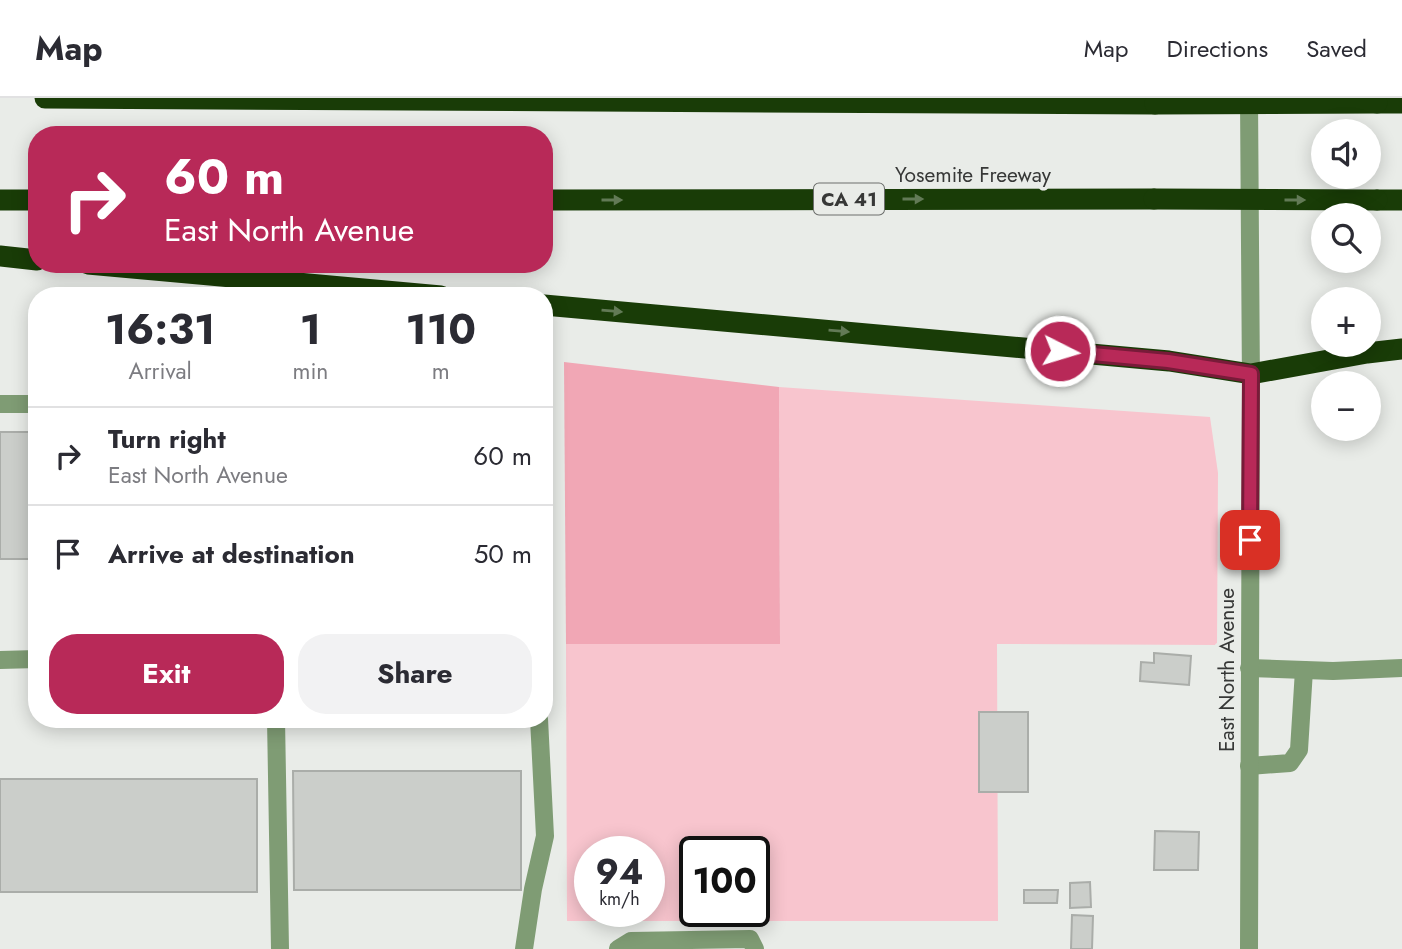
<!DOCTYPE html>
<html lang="en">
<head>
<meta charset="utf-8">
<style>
	body { margin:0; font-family:Jost,sans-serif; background:#f2f2f3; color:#2b2b33; height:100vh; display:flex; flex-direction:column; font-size:26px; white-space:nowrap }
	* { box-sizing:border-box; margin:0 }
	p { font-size:23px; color:#7c7c81 }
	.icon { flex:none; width:38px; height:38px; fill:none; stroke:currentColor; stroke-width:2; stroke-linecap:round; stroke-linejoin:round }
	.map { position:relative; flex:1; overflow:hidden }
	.drawer { position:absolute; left:28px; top:189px; width:525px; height:441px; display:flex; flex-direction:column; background:#fff; border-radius:28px; box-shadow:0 4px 18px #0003 }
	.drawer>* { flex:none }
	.hud { position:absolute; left:28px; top:28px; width:525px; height:147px; border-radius:28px; box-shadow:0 4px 18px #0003; background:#b82958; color:#fff; overflow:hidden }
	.fabs { position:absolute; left:1311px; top:21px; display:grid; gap:14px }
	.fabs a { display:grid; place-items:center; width:70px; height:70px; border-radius:50%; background:#fff; box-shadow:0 4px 18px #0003; font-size:35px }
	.speed { position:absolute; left:574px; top:738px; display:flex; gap:14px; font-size:35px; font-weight:700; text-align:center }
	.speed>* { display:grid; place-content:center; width:91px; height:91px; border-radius:50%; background:#fff; box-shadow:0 4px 18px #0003; line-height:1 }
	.speed small { font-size:18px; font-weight:400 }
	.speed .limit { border:4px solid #111; border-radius:10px; background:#fff; color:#111 }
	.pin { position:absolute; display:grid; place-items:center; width:60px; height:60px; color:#fff; margin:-30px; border-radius:14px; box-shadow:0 4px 10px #0006 }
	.me { position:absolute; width:77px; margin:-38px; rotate:95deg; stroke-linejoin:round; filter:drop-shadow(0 0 5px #0008) }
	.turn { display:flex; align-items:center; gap:24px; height:147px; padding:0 21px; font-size:32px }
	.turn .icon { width:91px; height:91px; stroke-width:2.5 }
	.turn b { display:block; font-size:49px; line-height:60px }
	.eta { display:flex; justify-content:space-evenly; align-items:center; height:119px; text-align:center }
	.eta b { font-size:42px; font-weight:700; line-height:49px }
	.cta { display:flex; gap:14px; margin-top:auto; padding:14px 21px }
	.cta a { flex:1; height:80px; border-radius:28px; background:#b82958; color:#fff; font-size:28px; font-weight:700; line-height:80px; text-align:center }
	.cta a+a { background:#f2f2f3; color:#2b2b33 }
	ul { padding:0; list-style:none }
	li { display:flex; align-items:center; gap:21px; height:98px; padding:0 21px; border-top:2px solid #e1e1e2 }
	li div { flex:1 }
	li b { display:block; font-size:26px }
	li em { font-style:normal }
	header { display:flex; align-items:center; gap:42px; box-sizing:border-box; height:98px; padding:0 35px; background:#fff; border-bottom:2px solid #e1e1e2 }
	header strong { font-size:33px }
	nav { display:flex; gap:38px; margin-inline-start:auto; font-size:24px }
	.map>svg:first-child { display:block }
</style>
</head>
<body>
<header>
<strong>Map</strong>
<nav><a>Map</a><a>Directions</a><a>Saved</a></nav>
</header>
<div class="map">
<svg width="1402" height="851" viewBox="0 0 1402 851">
	<rect width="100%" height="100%" fill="#e9ece8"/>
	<path fill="#f8c5ce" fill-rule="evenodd" d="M779,289L1210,319L1218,375L1217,547L997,546L998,823H567L566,546H780ZM590,754H649V814H590ZM695,754H754V814H695Z"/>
	<path fill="#f1a7b5" d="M564,264L779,289L780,546H566Z"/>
	<g fill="#cbceca" stroke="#aaada9" stroke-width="2">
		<rect x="0" y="334" width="37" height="127"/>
		<path d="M1154,555L1191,558L1189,587L1140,583L1141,564L1154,565Z"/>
		<rect x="979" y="614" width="49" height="80"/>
		<path d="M293,673H521V792H294Z"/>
		<rect x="0" y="681" width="257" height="113"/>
		<path d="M1155,733L1199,734L1198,772H1154Z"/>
		<path d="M1090,784L1091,809L1070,810V785Z"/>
		<path d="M1024,792H1058L1057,805H1024Z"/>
		<path d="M1072,817L1093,818L1092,851H1071Z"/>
	</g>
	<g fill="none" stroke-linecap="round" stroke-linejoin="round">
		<g stroke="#7f9c74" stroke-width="18">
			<path d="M0,306H37"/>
			<path d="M0,562L37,561"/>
			<path d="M1249,570L1333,573L1402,570"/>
			<path d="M276,621L280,851"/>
			<path d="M1249,668L1290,665L1299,652L1304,572"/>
			<path d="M524,851L533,791L545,738L539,621"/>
			<path d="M618,851L631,843L750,841L755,851"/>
			<path d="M1249,851L1251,289L1249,0"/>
		</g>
		<g stroke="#193c07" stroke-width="21">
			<path d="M45,0L1155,6"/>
			<path d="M1377,5H1402"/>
			<path d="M0,102H37"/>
			<path d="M544,102L1154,101"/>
			<path d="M1377,102H1402"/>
			<path d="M0,158L37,162"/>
			<path d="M88,166L441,198"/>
			<path d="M544,207L1169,263L1251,276L1367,255L1402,251"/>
		</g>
		<g stroke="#193c07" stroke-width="21">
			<path d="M1155,6L1377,5"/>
			<path d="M1154,101L1377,102"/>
		</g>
	</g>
	<defs><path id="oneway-solid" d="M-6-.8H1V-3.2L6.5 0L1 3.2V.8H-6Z" transform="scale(1.75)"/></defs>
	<g fill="#627a56">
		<use href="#oneway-solid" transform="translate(913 101)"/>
		<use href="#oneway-solid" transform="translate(612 102)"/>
		<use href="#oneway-solid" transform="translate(1295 102)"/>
		<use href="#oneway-solid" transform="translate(612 213) rotate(5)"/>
		<use href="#oneway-solid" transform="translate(839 233) rotate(5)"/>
	</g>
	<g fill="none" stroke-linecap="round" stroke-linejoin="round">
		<g stroke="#781b39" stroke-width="18">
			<path id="route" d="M1060,253L1168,263L1251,276L1250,442"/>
		</g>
		<use href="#route" stroke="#b82958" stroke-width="12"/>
	</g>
	<g text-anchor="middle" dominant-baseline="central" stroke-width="7" stroke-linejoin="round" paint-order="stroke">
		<rect fill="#e9ece8" stroke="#6c6e6c" stroke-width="2" x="814" y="85.5" width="70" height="31" rx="5"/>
		<g font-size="19" font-weight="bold" fill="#373837">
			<text x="849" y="101">CA 41</text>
		</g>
		<g font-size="21" fill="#373837" stroke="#e9ece8">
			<text x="973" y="77">Yosemite Freeway</text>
			<text transform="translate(1227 572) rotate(-90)">East North Avenue</text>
		</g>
	</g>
</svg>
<div class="fabs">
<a><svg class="icon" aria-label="sound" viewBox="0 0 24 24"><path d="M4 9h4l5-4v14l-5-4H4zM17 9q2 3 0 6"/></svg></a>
<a><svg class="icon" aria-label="search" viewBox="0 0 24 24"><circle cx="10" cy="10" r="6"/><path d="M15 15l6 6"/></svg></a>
<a>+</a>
<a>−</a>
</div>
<div class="speed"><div>94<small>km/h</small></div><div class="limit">100</div></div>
<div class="pin" style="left:1250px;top:442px;background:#d93025"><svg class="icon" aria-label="arrive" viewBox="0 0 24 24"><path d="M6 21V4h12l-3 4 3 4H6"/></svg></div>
<svg class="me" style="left:1060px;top:253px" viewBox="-20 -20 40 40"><circle r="17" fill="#b82958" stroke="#fff" stroke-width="3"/><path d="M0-11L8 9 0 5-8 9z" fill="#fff"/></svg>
<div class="hud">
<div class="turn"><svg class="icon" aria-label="right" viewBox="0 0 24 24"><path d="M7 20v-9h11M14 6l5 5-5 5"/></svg><div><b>60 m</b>East North Avenue</div></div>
</div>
<section class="drawer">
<div class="eta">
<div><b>16:31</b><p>Arrival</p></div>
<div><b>1</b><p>min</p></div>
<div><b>110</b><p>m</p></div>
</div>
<ul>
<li><svg class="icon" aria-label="right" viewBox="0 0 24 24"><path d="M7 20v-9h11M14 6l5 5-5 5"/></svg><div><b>Turn right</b><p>East North Avenue</p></div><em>60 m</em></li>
<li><svg class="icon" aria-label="arrive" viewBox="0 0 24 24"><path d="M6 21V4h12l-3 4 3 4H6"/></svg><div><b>Arrive at destination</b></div><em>50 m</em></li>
</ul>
<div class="cta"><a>Exit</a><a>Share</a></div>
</section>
</div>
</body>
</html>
